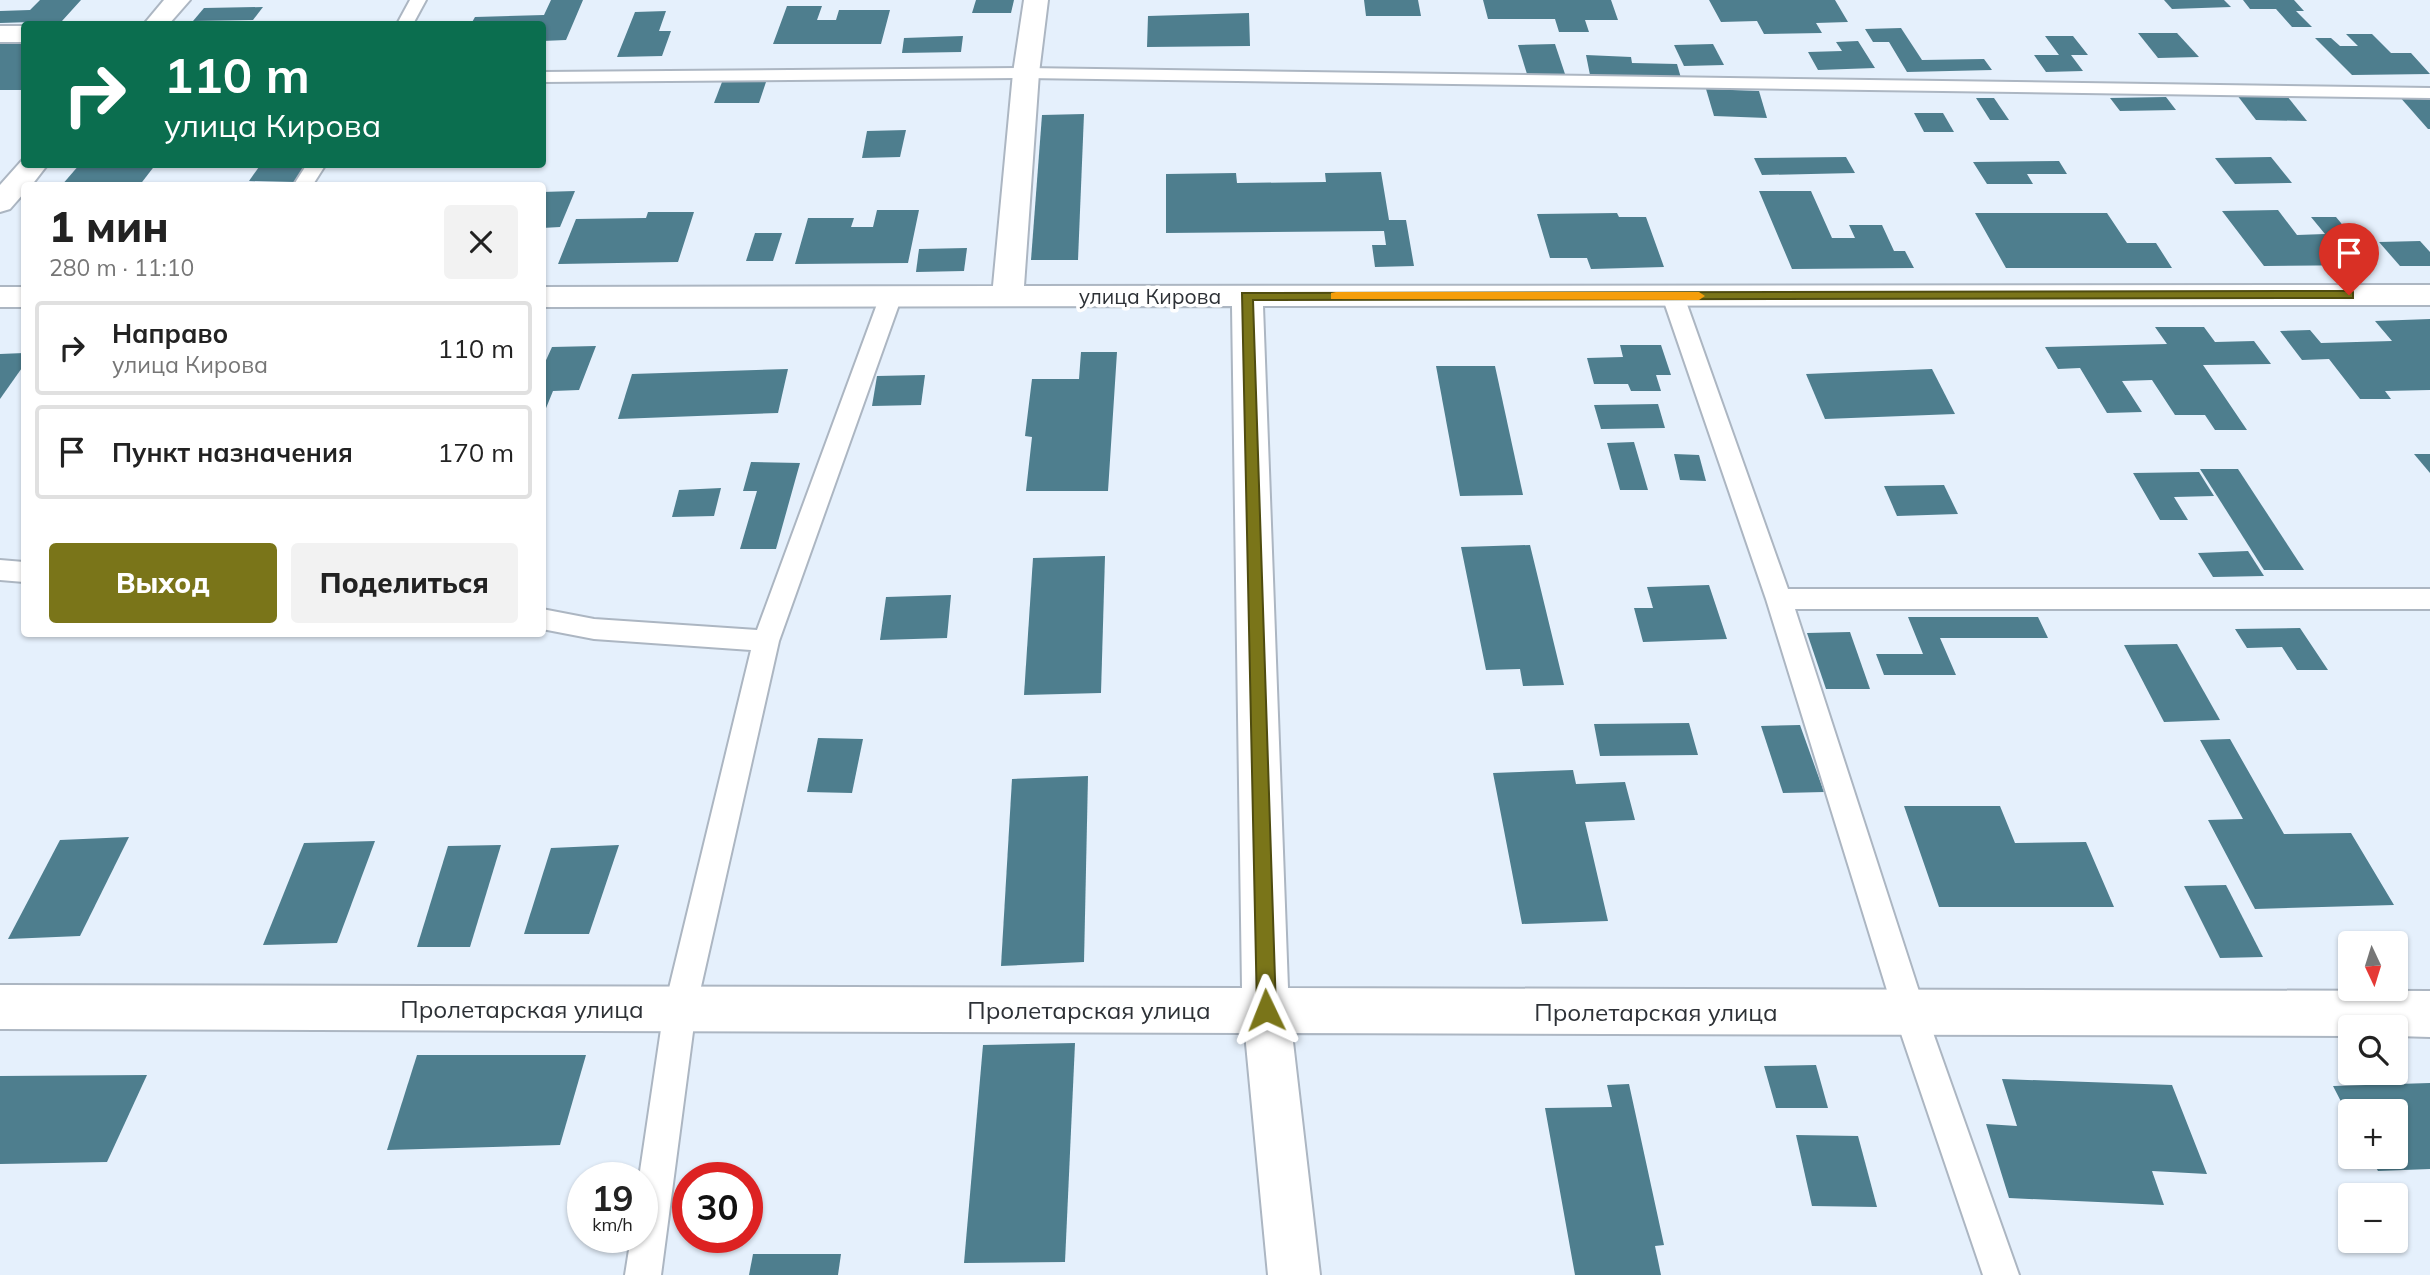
<!DOCTYPE html>
<html lang="ru">
<head>
<meta charset="utf-8">
<style>
	body { margin:0; font-family:Mulish,sans-serif; background:#f2f2f2; color:#222; height:100vh; display:flex; flex-direction:column; font-size:26px; white-space:nowrap }
	* { box-sizing:border-box; margin:0 }
	p { font-size:23px; color:#767676 }
	.icon { flex:none; width:38px; height:38px; fill:none; stroke:currentColor; stroke-width:2; stroke-linecap:round; stroke-linejoin:round }
	.map { position:relative; flex:1; overflow:hidden }
	.side { position:absolute; left:21px; top:182px; width:525px; height:455px; display:flex; flex-direction:column; background:#fff; border-radius:7px; box-shadow:0 2px 5px #0004 }
	.side>* { flex:none }
	.guide { position:absolute; left:21px; top:21px; width:525px; height:147px; border-radius:7px; box-shadow:0 2px 5px #0004; background:#0b6e4f; color:#fff; overflow:hidden }
	.needle { width:46px; rotate:176deg }
	.tools { position:absolute; left:2338px; top:931px; display:grid; gap:14px }
	.tools a { display:grid; place-items:center; width:70px; height:70px; border-radius:7px; background:#fff; box-shadow:0 2px 5px #0004; font-size:35px }
	.speed { position:absolute; left:567px; top:1162px; display:flex; gap:14px; font-size:35px; font-weight:700; text-align:center }
	.speed>* { display:grid; place-content:center; width:91px; height:91px; border-radius:50%; background:#fff; box-shadow:0 2px 5px #0004; line-height:1 }
	.speed small { font-size:18px; font-weight:400 }
	.speed .limit { border:10px solid #d22; background:#fff; color:#111 }
	.pin { position:absolute; display:grid; place-items:center; width:60px; height:60px; color:#fff; margin:-72px -30px; border-radius:50% 50% 50% 0; rotate:-45deg; box-shadow:0 0 7px #0007 }
	.pin .icon { rotate:45deg }
	.me { position:absolute; width:77px; margin:-38px; rotate:358deg; stroke-linejoin:round; filter:drop-shadow(0 0 5px #0008) }
	.turn { display:flex; align-items:center; gap:24px; height:147px; padding:0 28px; font-size:32px }
	.turn .icon { width:91px; height:91px; stroke-width:2.5 }
	.turn b { display:block; font-size:49px; line-height:60px }
	.round { display:grid; place-items:center; flex:none; width:74px; height:74px; border-radius:7px; background:#f2f2f2 }
	.headline { display:flex; align-items:center; justify-content:space-between; height:119px; padding:0 28px }
	h1 { font-size:42px; font-weight:800; line-height:52px }
	.primary-button { display:flex; gap:14px; margin-top:auto; padding:14px 28px }
	.primary-button a { flex:1; height:80px; border-radius:7px; background:#7a7519; color:#fff; font-size:28px; font-weight:800; line-height:80px; text-align:center }
	.primary-button a+a { background:#f2f2f2; color:#222 }
	ul { padding:0; list-style:none }
	li { display:flex; align-items:center; gap:21px; height:94px; margin:0 14px 10px; padding:0 14px; border:4px solid #e0e0e0; border-radius:7px }
	li div { flex:1 }
	li b { display:block; font-size:26px }
	li em { font-style:normal }
	.map>svg:first-child { display:block }
</style>
</head>
<body>
<div class="map">
<svg width="2430" height="1275" viewBox="0 0 2430 1275">
	<rect width="100%" height="100%" fill="#e5f0fc"/>
	<g fill="#4e7e8e">
		<path d="M40,0H81L62,21L0,23V11L30,10Z"/>
		<path d="M551,0H583L566,40L542,41V24H471L475,17L544,15Z"/>
		<path d="M976,0H1014L1011,13H972Z"/>
		<path d="M1364,0H1418L1421,16H1366Z"/>
		<path d="M1483,0H1611L1618,20H1585L1589,32H1559L1555,19H1488Z"/>
		<path d="M1709,0H1835L1848,22L1816,23L1822,33L1764,34L1757,21L1721,22Z"/>
		<path d="M2164,0H2224L2231,7L2172,9Z"/>
		<path d="M2243,0H2294L2304,11H2296L2312,27H2292L2276,9H2250Z"/>
		<path d="M787,6H822L817,20H836L839,10H890L881,44H773Z"/>
		<path d="M263,7L253,20L193,21L204,8Z"/>
		<path d="M666,11L659,31H671L662,56L617,57L635,12Z"/>
		<path d="M1249,13L1250,46L1147,47L1148,16Z"/>
		<path d="M1901,28L1922,60L1984,59L1992,70L1907,72L1889,42H1873L1865,29Z"/>
		<path d="M2138,33H2177L2199,57L2158,58Z"/>
		<path d="M2346,34H2372L2391,53H2411L2430,74L2352,75L2315,38H2331L2340,46H2358Z"/>
		<path d="M963,36L961,52L902,53L904,38Z"/>
		<path d="M2045,36H2073L2088,55H2071L2083,71L2046,72L2034,55H2059Z"/>
		<path d="M1858,41L1875,68L1818,70L1808,52L1842,51L1836,42Z"/>
		<rect x="0" y="44" width="24" height="46"/>
		<path d="M1555,44L1565,74H1527L1518,45Z"/>
		<path d="M1713,44L1724,65L1684,66L1674,45Z"/>
		<path d="M1586,55L1631,57L1632,63L1677,64L1681,78L1590,75Z"/>
		<path d="M722,82H766L759,103H714Z"/>
		<path d="M1706,89L1759,91L1767,118L1714,116Z"/>
		<path d="M2237,95L2287,96L2307,121L2256,120Z"/>
		<path d="M2399,96L2430,98V129H2428Z"/>
		<path d="M2166,97L2176,110L2120,111L2110,98Z"/>
		<path d="M1976,98H1994L2009,120H1990Z"/>
		<path d="M1914,113H1943L1954,132H1924Z"/>
		<path d="M1084,114L1078,260H1031L1042,115Z"/>
		<path d="M906,130L900,157L862,158L867,131Z"/>
		<path d="M1846,157L1855,173L1762,175L1754,158Z"/>
		<path d="M2271,157L2292,183L2235,184L2215,158Z"/>
		<path d="M2059,161L2067,174H2027L2033,184H1987L1973,162Z"/>
		<path d="M80,164H156L139,186H61Z"/>
		<path d="M261,164H307L295,182L249,181Z"/>
		<path d="M1381,172L1389,220H1406L1414,266L1375,267L1372,245H1386L1384,231L1166,233V174L1236,173L1237,183L1326,182L1325,173Z"/>
		<path d="M575,191L560,227L542,228V192Z"/>
		<path d="M1759,191H1811L1832,238H1855L1849,225H1882L1894,251H1905L1914,268L1792,269Z"/>
		<path d="M877,210H919L908,263L795,264L808,218H854L851,227H873Z"/>
		<path d="M2278,210L2297,235L2325,234L2311,217H2336L2376,265L2264,266L2222,211Z"/>
		<path d="M648,212H694L678,262L558,264L576,219L646,218Z"/>
		<path d="M1617,213L1619,217H1646L1664,267L1591,269L1587,258H1550L1537,214Z"/>
		<path d="M1975,213H2107L2127,243H2156L2172,268H2006Z"/>
		<path d="M755,233H782L773,261H746Z"/>
		<path d="M2420,241L2430,252V266H2400L2379,242Z"/>
		<path d="M967,248L964,271L916,272L919,249Z"/>
		<path d="M2430,319V390L2385,391L2391,399H2360L2329,359L2302,360L2280,331L2310,330L2321,343L2392,341L2375,321Z"/>
		<path d="M2155,327H2204L2215,342L2254,341L2271,364L2203,365L2247,430H2215L2205,415H2175L2152,380L2122,381L2142,412L2107,413L2080,368L2058,369L2045,347L2167,344Z"/>
		<path d="M1620,345H1661L1671,375H1656L1661,391H1631L1628,384H1594L1587,358L1623,357Z"/>
		<path d="M596,346L579,390L553,391L542,418V369L552,347Z"/>
		<path d="M1081,352H1117L1108,491H1026L1032,437L1025,436L1032,379H1079Z"/>
		<path d="M24,353V365L0,399V354Z"/>
		<path d="M1436,366H1495L1523,495L1460,496Z"/>
		<path d="M788,369L778,413L618,419L632,374Z"/>
		<path d="M1932,369L1955,414L1825,419L1806,374Z"/>
		<path d="M925,375L921,405L872,406L877,376Z"/>
		<path d="M1658,404L1665,428L1601,429L1594,405Z"/>
		<path d="M1634,442L1648,490H1620L1607,443Z"/>
		<path d="M1674,454L1699,455L1706,481L1680,480Z"/>
		<path d="M2414,454H2430V473Z"/>
		<path d="M751,462L800,463L776,549H740L757,491H743Z"/>
		<path d="M2200,469H2238L2304,570H2264Z"/>
		<path d="M2199,472L2214,496L2174,497L2188,520H2160L2133,473Z"/>
		<path d="M1944,485L1958,514L1897,516L1884,486Z"/>
		<path d="M721,488L714,516L672,517L679,490Z"/>
		<path d="M1530,545L1564,685L1523,686L1520,669L1486,670L1461,547Z"/>
		<path d="M2248,551L2264,576L2213,577L2198,553Z"/>
		<path d="M1105,556L1101,693L1024,695L1033,558Z"/>
		<path d="M1709,585L1727,639L1643,642L1634,608H1653L1647,587Z"/>
		<path d="M951,595L947,638L880,640L886,597Z"/>
		<path d="M1908,617H2038L2048,638H1940L1956,675H1884L1876,654H1923Z"/>
		<path d="M2300,628L2328,670H2297L2282,647L2247,648L2235,629Z"/>
		<path d="M1850,632L1870,689H1826L1807,633Z"/>
		<path d="M2177,644L2220,720L2164,722L2124,645Z"/>
		<path d="M1689,723L1698,755L1600,756L1594,724Z"/>
		<path d="M1800,725L1824,792L1783,793L1761,726Z"/>
		<path d="M818,738L863,739L852,793L807,792Z"/>
		<path d="M2230,739L2284,834L2351,833L2394,905L2255,909L2208,820L2243,819L2200,740Z"/>
		<path d="M1573,770L1576,784L1625,782L1635,820L1585,822L1608,921L1522,924L1493,773Z"/>
		<path d="M1088,776L1084,962L1001,966L1012,779Z"/>
		<path d="M1904,806H2000L2015,843L2086,842L2114,907H1939Z"/>
		<path d="M129,837L80,936L8,939L60,840Z"/>
		<path d="M375,841L337,943L263,945L304,843Z"/>
		<path d="M501,845L470,947H417L448,846Z"/>
		<path d="M619,845L589,934H524L551,848Z"/>
		<path d="M2226,885L2263,957L2220,958L2184,886Z"/>
		<path d="M1075,1043L1065,1262L964,1263L983,1045Z"/>
		<path d="M417,1055H586L560,1145L387,1150Z"/>
		<path d="M1816,1065L1828,1108H1776L1764,1066Z"/>
		<path d="M147,1075L107,1162L0,1164V1076Z"/>
		<path d="M2002,1079L2172,1085L2207,1174L2152,1171L2164,1205L2009,1198L1986,1124L2017,1126Z"/>
		<path d="M2430,1083V1169L2378,1171L2370,1157H2396V1111H2350V1119L2333,1086Z"/>
		<path d="M1629,1084L1664,1245L1655,1246L1661,1275H1575L1545,1108L1612,1107L1607,1085Z"/>
		<path d="M1796,1135L1858,1136L1877,1207L1812,1206Z"/>
		<path d="M753,1254H841L838,1275H749Z"/>
	</g>
	<g fill="none" stroke-linecap="round" stroke-linejoin="round">
		<g stroke="#acb6c2" stroke-width="4">
			<g id="service">
				<path d="M410,0H426L413,24H397Z"/>
				<path d="M1026,68L2430,88V98L1026,78L542,82V72Z"/>
				<path d="M307,164H326L312,186H293Z"/>
				<path d="M891,289L899,291L902,296L779,641L696,1009L661,1275H625L631,1237H642V1178H639L664,1009L751,650L594,639L542,629V609L594,619L757,630L880,296L883,291Z"/>
				<path d="M1673,289L1681,291L1684,296L1788,589H2430V609H1795L1926,1013L2019,1275H1983L1894,1013L1766,599L1662,296L1665,291Z"/>
				<path d="M0,560L24,562V582L0,580Z"/>
			</g>
		</g>
		<g stroke="#acb6c2" stroke-width="4">
			<g id="minor">
				<path d="M164,0H190L169,24H144Z"/>
				<path d="M1024,0H1048L1039,73L1024,286L2430,285V305L1263,306L1288,988L2430,991V1037L2396,1036V1027H2350V1036L1292,1033L1320,1275H1268L1245,1033L0,1029V985L1242,988L1232,306L542,307V287L993,286L1013,73Z"/>
				<rect x="0" y="26" width="24" height="16"/>
				<path d="M24,158V164H48L31,186H24V193L10,209L0,212V185Z"/>
				<rect x="0" y="287" width="24" height="20"/>
			</g>
		</g>
		<use href="#service" fill="#fff" fill-rule="evenodd"/>
		<use href="#minor" fill="#fff" fill-rule="evenodd"/>
	</g>
	<path fill="#7a7519" stroke="#4f4c10" stroke-width="2" d="M2349,291L2353,292V298L1253,300L1276,1010L1273,1017L1266,1020L1259,1017L1257,1010L1242,293Z"/>
	<path fill="#f59e0b" d="M1336,292H1699L1705,296L1699,300L1331,299V293Z"/>
	<g text-anchor="middle" dominant-baseline="central" stroke-width="7" stroke-linejoin="round" paint-order="stroke">
		<g font-size="21" fill="#2d3136" stroke="#fff">
			<text x="1150" y="296">улица Кирова</text>
		</g>
		<g font-size="24" fill="#2d3136" stroke="#fff">
			<text x="522" y="1009">Пролетарская улица</text>
			<text x="1089" y="1010">Пролетарская улица</text>
			<text x="1656" y="1012">Пролетарская улица</text>
		</g>
	</g>
</svg>
<div class="tools">
<a><svg class="needle" viewBox="-14 -14 28 28"><path d="M0-13l5 13h-10z" fill="#e53935"/><path d="M0 13l5-13h-10z" fill="#767676"/></svg></a>
<a><svg class="icon" aria-label="search" viewBox="0 0 24 24"><circle cx="10" cy="10" r="6"/><path d="M15 15l6 6"/></svg></a>
<a>+</a>
<a>−</a>
</div>
<div class="speed"><div>19<small>km/h</small></div><div class="limit">30</div></div>
<div class="pin" style="left:2349px;top:295px;background:#d93025"><svg class="icon" aria-label="arrive" viewBox="0 0 24 24"><path d="M6 21V4h12l-3 4 3 4H6"/></svg></div>
<svg class="me" style="left:1266px;top:1010px" viewBox="-20 -20 40 40"><path d="M0-17L14 15 0 8-14 15z" fill="#7a7519" stroke="#fff" stroke-width="4"/></svg>
<div class="guide">
<div class="turn"><svg class="icon" aria-label="right" viewBox="0 0 24 24"><path d="M7 20v-9h11M14 6l5 5-5 5"/></svg><div><b>110 m</b>улица Кирова</div></div>
</div>
<section class="side">
<div class="headline"><div><h1>1 мин</h1><p>280 m · 11:10</p></div><a class="round"><svg class="icon" aria-label="close" viewBox="0 0 24 24"><path d="M6 6l12 12M18 6L6 18"/></svg></a></div>
<ul>
<li><svg class="icon" aria-label="right" viewBox="0 0 24 24"><path d="M7 20v-9h11M14 6l5 5-5 5"/></svg><div><b>Направо</b><p>улица Кирова</p></div><em>110 m</em></li>
<li><svg class="icon" aria-label="arrive" viewBox="0 0 24 24"><path d="M6 21V4h12l-3 4 3 4H6"/></svg><div><b>Пункт назначения</b></div><em>170 m</em></li>
</ul>
<div class="primary-button"><a>Выход</a><a>Поделиться</a></div>
</section>
</div>
</body>
</html>
